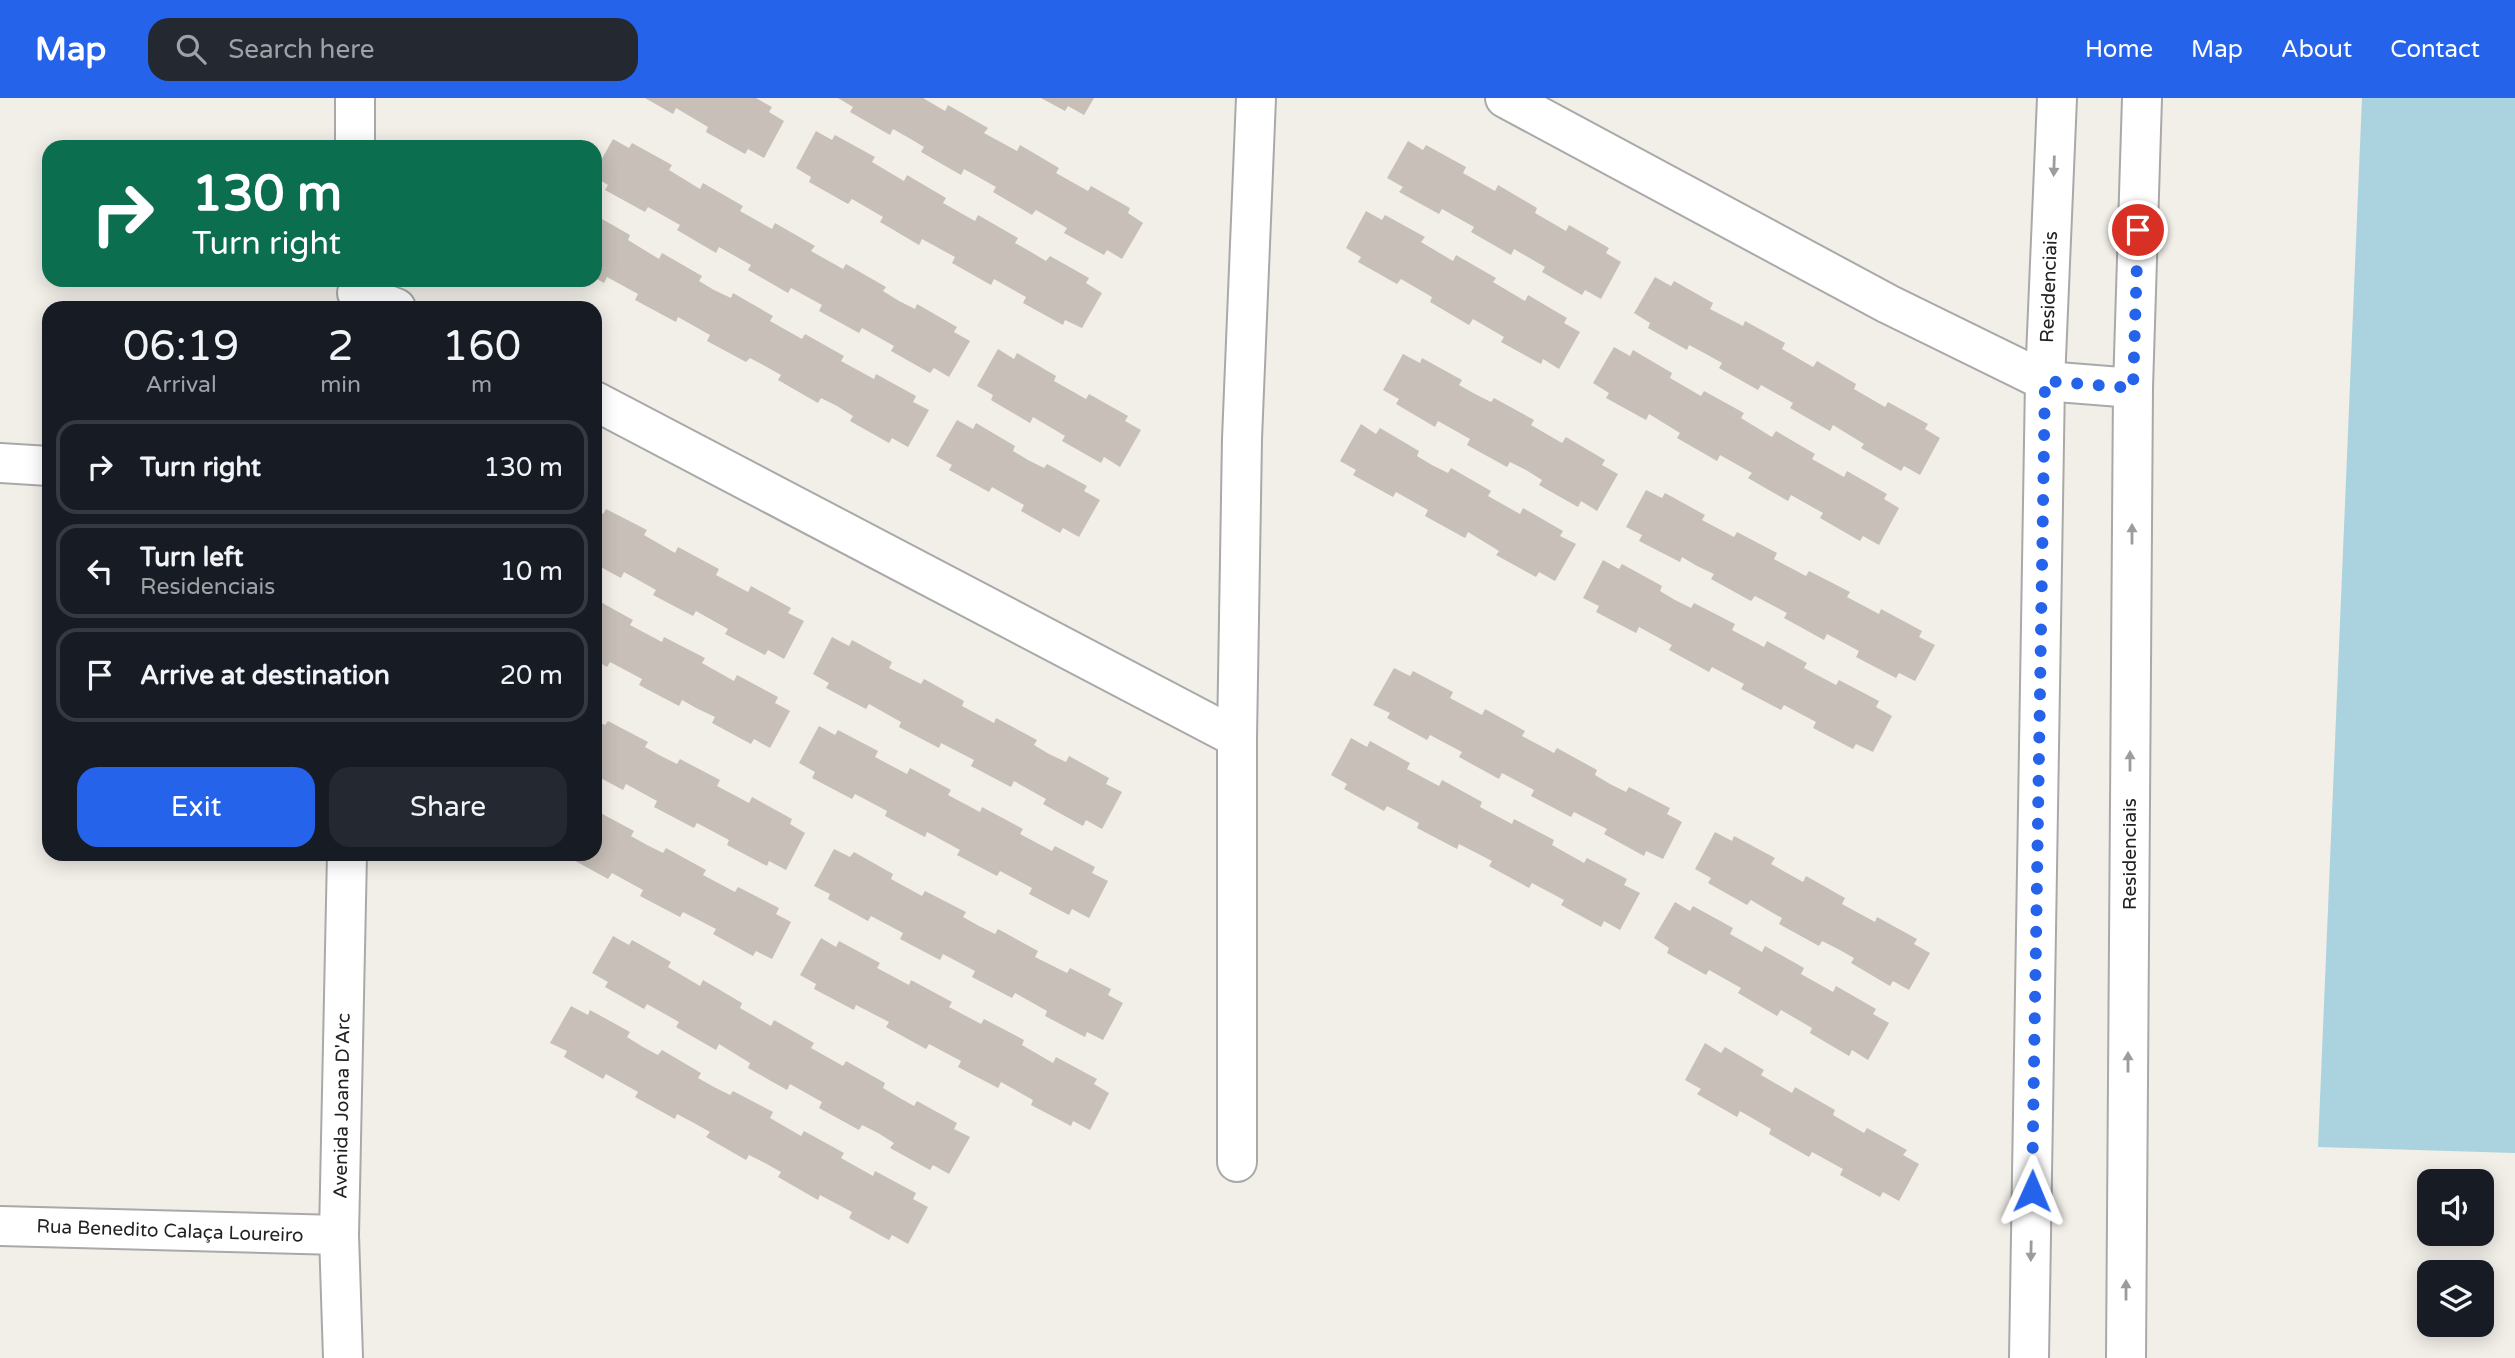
<!DOCTYPE html>
<html lang="en">
<head>
<meta charset="utf-8">
<style>
	body { margin:0; font-family:"Varela Round",sans-serif; background:#242831; color:#f1f3f6; height:100vh; display:flex; flex-direction:column; font-size:26px; white-space:nowrap }
	* { box-sizing:border-box; margin:0 }
	p { font-size:23px; color:#9ea1a6 }
	.icon { flex:none; width:38px; height:38px; fill:none; stroke:currentColor; stroke-width:2; stroke-linecap:round; stroke-linejoin:round }
	.map { position:relative; flex:1; overflow:hidden }
	.panel { position:absolute; left:42px; top:203px; width:560px; height:560px; display:flex; flex-direction:column; background:#171b24; border-radius:21px; box-shadow:0 4px 18px #0003 }
	.panel>* { flex:none }
	.hud { position:absolute; left:42px; top:42px; width:560px; height:147px; border-radius:21px; box-shadow:0 4px 18px #0003; background:#0b6e4f; color:#fff; overflow:hidden }
	.fabs { position:absolute; left:2417px; top:1071px; display:grid; gap:14px }
	.fabs a { display:grid; place-items:center; width:77px; height:77px; border-radius:14px; background:#171b24; box-shadow:0 4px 18px #0003; font-size:35px }
	.pin { position:absolute; display:grid; place-items:center; width:60px; height:60px; color:#fff; margin:-30px; border:4px solid #fff; border-radius:50%; box-shadow:0 2px 7px #0007 }
	.me { position:absolute; width:77px; margin:-38px; rotate:1deg; stroke-linejoin:round; filter:drop-shadow(0 0 5px #0008) }
	.turn { display:flex; align-items:center; gap:24px; height:147px; padding:0 35px; font-size:32px }
	.turn .icon { width:91px; height:91px; stroke-width:2.5 }
	.turn b { display:block; font-size:49px; line-height:60px }
	.eta { display:flex; justify-content:space-evenly; align-items:center; height:119px; text-align:center }
	.eta b { font-size:42px; font-weight:600; line-height:49px }
	.primary-button { display:flex; gap:14px; margin-top:auto; padding:14px 35px }
	.primary-button a { flex:1; height:80px; border-radius:21px; background:#2563eb; color:#fff; font-size:28px; font-weight:600; line-height:80px; text-align:center }
	.primary-button a+a { background:#242831; color:#f1f3f6 }
	ul { padding:0; list-style:none }
	li { display:flex; align-items:center; gap:21px; height:94px; margin:0 14px 10px; padding:0 21px; border:4px solid #363941; border-radius:21px }
	li div { flex:1 }
	li b { display:block; font-size:26px }
	li em { font-style:normal }
	header { display:flex; align-items:center; gap:42px; box-sizing:border-box; height:98px; padding:0 35px; background:#2563eb; color:#fff }
	header strong { font-size:33px }
	nav { display:flex; gap:38px; margin-inline-start:auto; font-size:24px }
	.search { width:490px; height:63px; background:#242831; display:flex; align-items:center; gap:18px; box-sizing:border-box; padding:0 24px; border-radius:21px; color:#9ea1a6; font-size:26px }
	.map>svg:first-child { display:block }
</style>
</head>
<body>
<header>
<strong>Map</strong>
<div class="search"><svg class="icon" aria-label="search" viewBox="0 0 24 24"><circle cx="10" cy="10" r="6"/><path d="M15 15l6 6"/></svg>Search here</div>
<nav><a>Home</a><a>Map</a><a>About</a><a>Contact</a></nav>
</header>
<div class="map">
<svg width="2515" height="1260" viewBox="0 0 2515 1260">
	<rect width="100%" height="100%" fill="#f2efe9"/>
	<path fill="#aad3df" d="M2362,0H2515V1055L2318,1049Z"/>
	<g fill="#c7bfb8">
		<path d="M645,0H756L772,9L769,14L784,23L764,60L748,51L745,56L706,34L708,29L676,10L673,16Z"/>
		<path d="M838,0H923L945,13L948,7L988,30L984,35L1017,53L1020,47L1059,70L1056,75L1088,93L1091,88L1130,110L1128,115L1143,125L1122,161L1107,152L1104,157L1064,135L1067,130L1036,112L1032,117L993,94L996,89L964,71L961,77L921,54L924,49L909,40L893,31L890,37L850,14L853,9Z"/>
		<path d="M1041,0H1094L1084,17L1068,8L1065,13Z"/>
		<path d="M816,33L832,42L835,37L875,59L872,64L904,83L907,77L946,100L943,105L975,123L978,117L1018,140L1015,145L1031,154L1046,163L1050,158L1089,180L1086,185L1102,195L1082,230L1065,222L1063,227L1023,205L1026,199L994,181L991,187L952,165L955,159L922,141L919,147L880,124L883,119L852,101L848,106L809,84L811,79L796,70Z"/>
		<path d="M613,41L629,50L632,45L672,67L669,72L700,91L703,85L743,108L740,113L772,131L775,125L815,148L811,153L843,171L846,166L886,189L883,193L899,203L915,211L917,206L957,229L954,234L970,243L949,279L934,270L930,275L891,253L894,248L862,230L859,235L819,213L822,207L791,190L788,195L748,172L751,167L719,149L716,155L677,132L680,127L648,109L645,114L605,92L608,87L595,79V73Z"/>
		<path d="M1408,43L1423,52L1426,47L1466,69L1463,75L1495,93L1498,87L1537,110L1535,115L1566,133L1569,127L1609,150L1606,155L1621,164L1601,201L1585,192L1582,197L1542,174L1545,169L1514,151L1511,157L1471,134L1474,129L1442,111L1439,116L1399,94L1403,89L1387,80Z"/>
		<path d="M1366,113L1382,122L1385,117L1425,139L1421,144L1453,163L1456,157L1496,180L1493,184L1525,203L1528,197L1567,220L1564,225L1580,234L1559,271L1543,261L1541,266L1501,244L1504,239L1473,221L1469,227L1430,204L1432,199L1401,181L1397,186L1358,164L1361,159L1346,150Z"/>
		<path d="M595,117L630,137L628,142L659,161L662,155L702,178L699,183L714,192L731,200L733,195L773,218L770,223L802,241L805,236L844,258L841,263L874,281L876,276L916,298L913,304L929,312L908,349L892,340L889,345L850,323L853,318L837,308L821,300L818,305L778,282L781,277L765,268L750,260L746,264L707,243L710,237L678,219L676,224L635,202L638,196L607,179L604,185L595,180Z"/>
		<path d="M1655,179L1671,188L1674,183L1713,205L1710,211L1743,228L1745,223L1785,245L1782,251L1813,269L1817,263L1856,286L1854,291L1885,309L1888,304L1928,326L1925,331L1940,340L1920,377L1904,368L1901,373L1861,350L1864,346L1833,327L1830,333L1790,310L1793,305L1761,287L1758,292L1719,270L1722,265L1706,256L1689,247L1687,252L1648,230L1650,225L1634,215Z"/>
		<path d="M1614,249L1630,258L1633,252L1672,275L1670,280L1701,298L1704,293L1744,315L1741,320L1772,339L1776,333L1815,356L1812,361L1844,379L1847,373L1887,396L1884,401L1899,410L1879,447L1863,438L1860,443L1820,420L1823,415L1791,397L1788,403L1748,380L1752,375L1720,357L1717,363L1677,340L1680,335L1649,316L1646,322L1606,300L1609,295L1593,285Z"/>
		<path d="M998,251L1014,261L1017,255L1056,278L1054,283L1086,301L1089,296L1128,318L1125,323L1141,332L1120,369L1104,359L1101,365L1062,343L1065,338L1033,319L1030,325L991,302L993,297L977,288Z"/>
		<path d="M1403,256L1420,265L1422,260L1462,282L1459,287L1475,296L1491,304L1494,300L1534,322L1531,327L1562,345L1566,339L1605,362L1602,367L1618,376L1597,413L1581,403L1578,409L1539,387L1542,382L1526,372L1510,364L1507,369L1467,347L1470,341L1438,323L1435,329L1396,306L1399,301L1383,292Z"/>
		<path d="M957,322L973,331L976,325L1015,348L1013,353L1028,362L1044,370L1047,366L1087,388L1084,393L1100,402L1079,439L1063,430L1060,435L1021,413L1024,407L992,389L989,394L949,372L952,367L936,358Z"/>
		<path d="M1361,326L1376,336L1380,330L1419,353L1417,358L1432,367L1448,375L1451,370L1491,393L1488,398L1520,416L1523,410L1563,433L1560,438L1576,446L1555,483L1539,474L1536,479L1496,457L1499,453L1468,434L1465,440L1425,418L1428,412L1396,394L1393,399L1353,377L1356,372L1340,363Z"/>
		<path d="M1646,392L1662,400L1665,395L1705,417L1702,422L1734,439L1737,434L1777,455L1774,461L1806,478L1809,473L1850,494L1847,499L1879,516L1881,511L1922,533L1919,539L1935,547L1915,583L1899,575L1896,580L1856,559L1859,553L1827,536L1824,542L1784,520L1787,515L1755,498L1751,503L1711,481L1714,476L1697,468L1682,459L1680,464L1639,443L1642,437L1626,429Z"/>
		<path d="M595,411L603,416L606,411L647,432L644,437L675,455L678,449L719,471L716,477L748,494L751,488L791,510L788,515L804,523L784,561L768,552L765,557L725,536L728,531L696,513L693,518L653,497L656,492L624,474L621,480L595,466Z"/>
		<path d="M1603,462L1619,471L1622,466L1662,488L1660,493L1675,502L1691,510L1694,505L1735,526L1732,532L1764,549L1767,543L1807,565L1804,570L1836,587L1839,582L1879,603L1876,609L1892,618L1873,654L1856,646L1853,651L1813,630L1816,624L1784,607L1781,612L1741,591L1744,586L1712,569L1709,574L1669,552L1672,547L1639,529L1636,535L1596,514L1599,508L1583,500Z"/>
		<path d="M595,501L633,522L630,527L662,544L664,539L705,560L702,565L734,583L737,577L778,599L775,605L790,613L770,650L754,641L751,646L712,625L715,619L696,610L682,602L679,608L639,587L642,581L610,564L607,569L595,562Z"/>
		<path d="M832,539L849,548L852,542L892,564L889,570L921,586L924,581L964,603L962,608L994,625L996,620L1037,642L1034,647L1049,656L1066,664L1069,658L1109,680L1106,686L1122,694L1102,731L1086,722L1083,728L1043,706L1046,701L1014,683L1011,689L971,668L974,662L941,645L939,650L899,629L901,624L869,606L866,611L826,590L829,585L813,576Z"/>
		<path d="M1394,570L1410,578L1413,573L1453,594L1450,600L1482,617L1485,611L1525,633L1522,638L1554,655L1557,650L1597,672L1595,677L1610,686L1626,694L1629,689L1670,710L1667,716L1682,724L1663,761L1646,753L1644,758L1604,736L1607,731L1574,714L1571,719L1531,698L1534,692L1502,675L1499,681L1459,659L1462,654L1430,637L1427,642L1387,620L1390,615L1373,607Z"/>
		<path d="M595,622L605,627L608,623L648,644L645,649L661,658L677,666L680,661L720,682L717,688L749,705L752,699L792,721L790,726L805,735L786,772L769,763L767,768L727,747L729,742L697,725L694,730L654,709L657,703L626,686L623,692L595,677Z"/>
		<path d="M819,628L835,637L838,632L878,653L875,659L907,676L910,670L951,692L948,697L980,714L982,709L1023,731L1020,736L1052,753L1055,748L1095,769L1092,775L1108,783L1089,820L1072,811L1069,817L1029,796L1032,790L1000,773L997,778L957,757L960,752L927,734L925,739L885,718L887,713L872,705L855,696L852,701L812,680L815,674L799,665Z"/>
		<path d="M1351,640L1367,649L1370,643L1410,665L1407,671L1439,688L1442,682L1482,704L1480,709L1512,726L1514,721L1554,742L1552,747L1584,765L1587,760L1627,781L1624,787L1640,795L1620,832L1604,823L1601,829L1561,807L1564,802L1532,785L1529,790L1489,768L1492,763L1459,746L1457,751L1417,730L1419,725L1387,708L1384,713L1344,691L1347,686L1331,677Z"/>
		<path d="M595,712L634,733L631,738L647,747L663,755L666,750L706,772L703,777L735,794L738,789L779,810L776,816L791,824L772,861L756,853L753,858L713,836L716,831L683,814L680,819L640,798L643,792L612,775L608,781L568,759L570,756H595Z"/>
		<path d="M1715,734L1732,743L1734,738L1775,760L1771,766L1803,784L1806,778L1845,800L1842,806L1875,824L1877,819L1917,841L1914,846L1930,855L1909,892L1893,883L1890,888L1851,865L1854,860L1838,851L1822,843L1819,848L1779,826L1782,820L1766,811L1751,802L1747,807L1708,785L1711,780L1695,771Z"/>
		<path d="M834,751L850,759L854,754L893,776L891,781L922,798L925,793L966,814L963,819L979,828L995,836L998,831L1038,853L1035,859L1067,875L1070,870L1111,891L1108,897L1123,905L1103,942L1087,934L1085,939L1045,918L1047,913L1015,895L1012,900L972,879L975,873L943,856L940,862L900,841L903,835L871,818L868,823L828,801L830,796L814,788Z"/>
		<path d="M1675,804L1690,813L1693,808L1733,830L1730,836L1762,854L1765,848L1804,870L1801,876L1833,894L1836,888L1876,911L1873,916L1889,925L1868,962L1852,952L1849,958L1810,935L1812,930L1781,912L1777,918L1738,895L1741,890L1709,872L1706,877L1667,855L1669,850L1654,840Z"/>
		<path d="M613,838L629,847L632,842L671,864L668,869L700,888L703,882L742,905L740,910L771,928L774,922L814,945L811,950L843,968L846,963L885,985L883,990L898,999L914,1008L917,1003L957,1025L954,1031L970,1039L949,1076L933,1067L930,1072L890,1050L894,1045L878,1035L862,1027L859,1032L819,1010L822,1004L790,986L787,992L748,970L750,965L719,946L716,952L676,929L679,924L647,906L644,911L605,889L608,884L592,875Z"/>
		<path d="M821,840L836,849L839,843L880,865L877,870L909,887L911,882L952,904L949,909L981,926L984,921L1024,942L1022,947L1053,965L1056,959L1097,981L1094,986L1109,995L1090,1032L1073,1023L1071,1028L1031,1007L1033,1002L1001,984L998,990L958,969L961,963L929,946L926,951L886,929L889,924L856,907L854,912L814,891L816,886L800,877Z"/>
		<path d="M571,908L588,917L590,912L630,934L627,939L643,949L658,957L662,952L701,975L698,980L714,989L730,997L733,993L773,1014L770,1020L801,1038L804,1033L844,1055L841,1060L873,1078L875,1073L916,1095L913,1101L928,1109L908,1146L892,1137L889,1142L849,1120L852,1114L837,1106L820,1097L818,1102L778,1079L781,1074L765,1065L749,1057L746,1062L706,1039L710,1034L694,1025L677,1016L675,1021L635,999L638,994L606,976L603,981L564,959L567,953L550,945Z"/>
		<path d="M1705,945L1721,955L1725,949L1764,972L1761,977L1792,995L1795,989L1835,1012L1833,1017L1864,1035L1867,1030L1907,1052L1903,1057L1919,1066L1899,1103L1883,1094L1880,1099L1840,1077L1843,1071L1812,1054L1809,1059L1769,1036L1771,1031L1740,1013L1737,1019L1697,996L1701,991L1685,982Z"/>
	</g>
	<g fill="none" stroke-linecap="round" stroke-linejoin="round">
		<g stroke="#a9a9a9" stroke-width="42">
			<g id="minor">
				<path d="M1505,0L1888,206L2045,283L2133,290"/>
				<path d="M355,49V0"/>
				<path d="M357,195L396,210"/>
				<path d="M595,303L1237,640"/>
				<path d="M0,365L49,368"/>
				<path d="M1237,1064V640L1242,341L1256,0"/>
				<path d="M0,1128L339,1137"/>
				<path d="M343,1260L339,1137L347,756"/>
				<path d="M2029,1260L2045,283L2057,0"/>
				<path d="M2126,1260L2133,290L2142,0"/>
			</g>
		</g>
		<use href="#minor" stroke="#fff" stroke-width="38"/>
	</g>
	<defs><path id="oneway-solid" d="M-6-.8H1V-3.2L6.5 0L1 3.2V.8H-6Z" transform="scale(1.75)"/></defs>
	<g fill="#9c9c9c">
		<use href="#oneway-solid" transform="translate(2054 68) rotate(92)"/>
		<use href="#oneway-solid" transform="translate(2132 436) rotate(-90)"/>
		<use href="#oneway-solid" transform="translate(2130 663) rotate(-90)"/>
		<use href="#oneway-solid" transform="translate(2128 964) rotate(-90)"/>
		<use href="#oneway-solid" transform="translate(2031 1153) rotate(91)"/>
		<use href="#oneway-solid" transform="translate(2126 1192) rotate(-90)"/>
	</g>
	<g fill="none" stroke-linecap="round" stroke-linejoin="round">
		<path stroke="#2563eb" stroke-width="12" stroke-dasharray="0 21.6" d="M2032,1093L2045,283L2133,290L2138,132"/>
	</g>
	<g text-anchor="middle" dominant-baseline="central" stroke-width="5" stroke-linejoin="round" paint-order="stroke">
		<g font-size="19" fill="#222" stroke="#fff">
			<text transform="translate(2049 189) rotate(-88)">Residenciais</text>
			<text transform="translate(2130 756) rotate(-90)">Residenciais</text>
			<text transform="translate(342 1008) rotate(-89)">Avenida Joana D'Arc</text>
			<text transform="translate(170 1133) rotate(2)">Rua Benedito Calaça Loureiro</text>
		</g>
	</g>
</svg>
<div class="fabs">
<a><svg class="icon" aria-label="sound" viewBox="0 0 24 24"><path d="M4 9h4l5-4v14l-5-4H4zM17 9q2 3 0 6"/></svg></a>
<a><svg class="icon" aria-label="layers" viewBox="0 0 24 24"><path d="M12 4l9 5-9 5-9-5zM3 14l9 5 9-5"/></svg></a>
</div>
<div class="pin" style="left:2138px;top:132px;background:#d93025"><svg class="icon" aria-label="arrive" viewBox="0 0 24 24"><path d="M6 21V4h12l-3 4 3 4H6"/></svg></div>
<svg class="me" style="left:2032px;top:1093px" viewBox="-20 -20 40 40"><path d="M0-17L14 15 0 8-14 15z" fill="#2563eb" stroke="#fff" stroke-width="4"/></svg>
<div class="hud">
<div class="turn"><svg class="icon" aria-label="right" viewBox="0 0 24 24"><path d="M7 20v-9h11M14 6l5 5-5 5"/></svg><div><b>130 m</b>Turn right</div></div>
</div>
<section class="panel">
<div class="eta">
<div><b>06:19</b><p>Arrival</p></div>
<div><b>2</b><p>min</p></div>
<div><b>160</b><p>m</p></div>
</div>
<ul>
<li><svg class="icon" aria-label="right" viewBox="0 0 24 24"><path d="M7 20v-9h11M14 6l5 5-5 5"/></svg><div><b>Turn right</b></div><em>130 m</em></li>
<li><svg class="icon" aria-label="left" viewBox="0 0 24 24"><path d="M17 20v-9H6M10 6l-5 5 5 5"/></svg><div><b>Turn left</b><p>Residenciais</p></div><em>10 m</em></li>
<li><svg class="icon" aria-label="arrive" viewBox="0 0 24 24"><path d="M6 21V4h12l-3 4 3 4H6"/></svg><div><b>Arrive at destination</b></div><em>20 m</em></li>
</ul>
<div class="primary-button"><a>Exit</a><a>Share</a></div>
</section>
</div>
</body>
</html>
